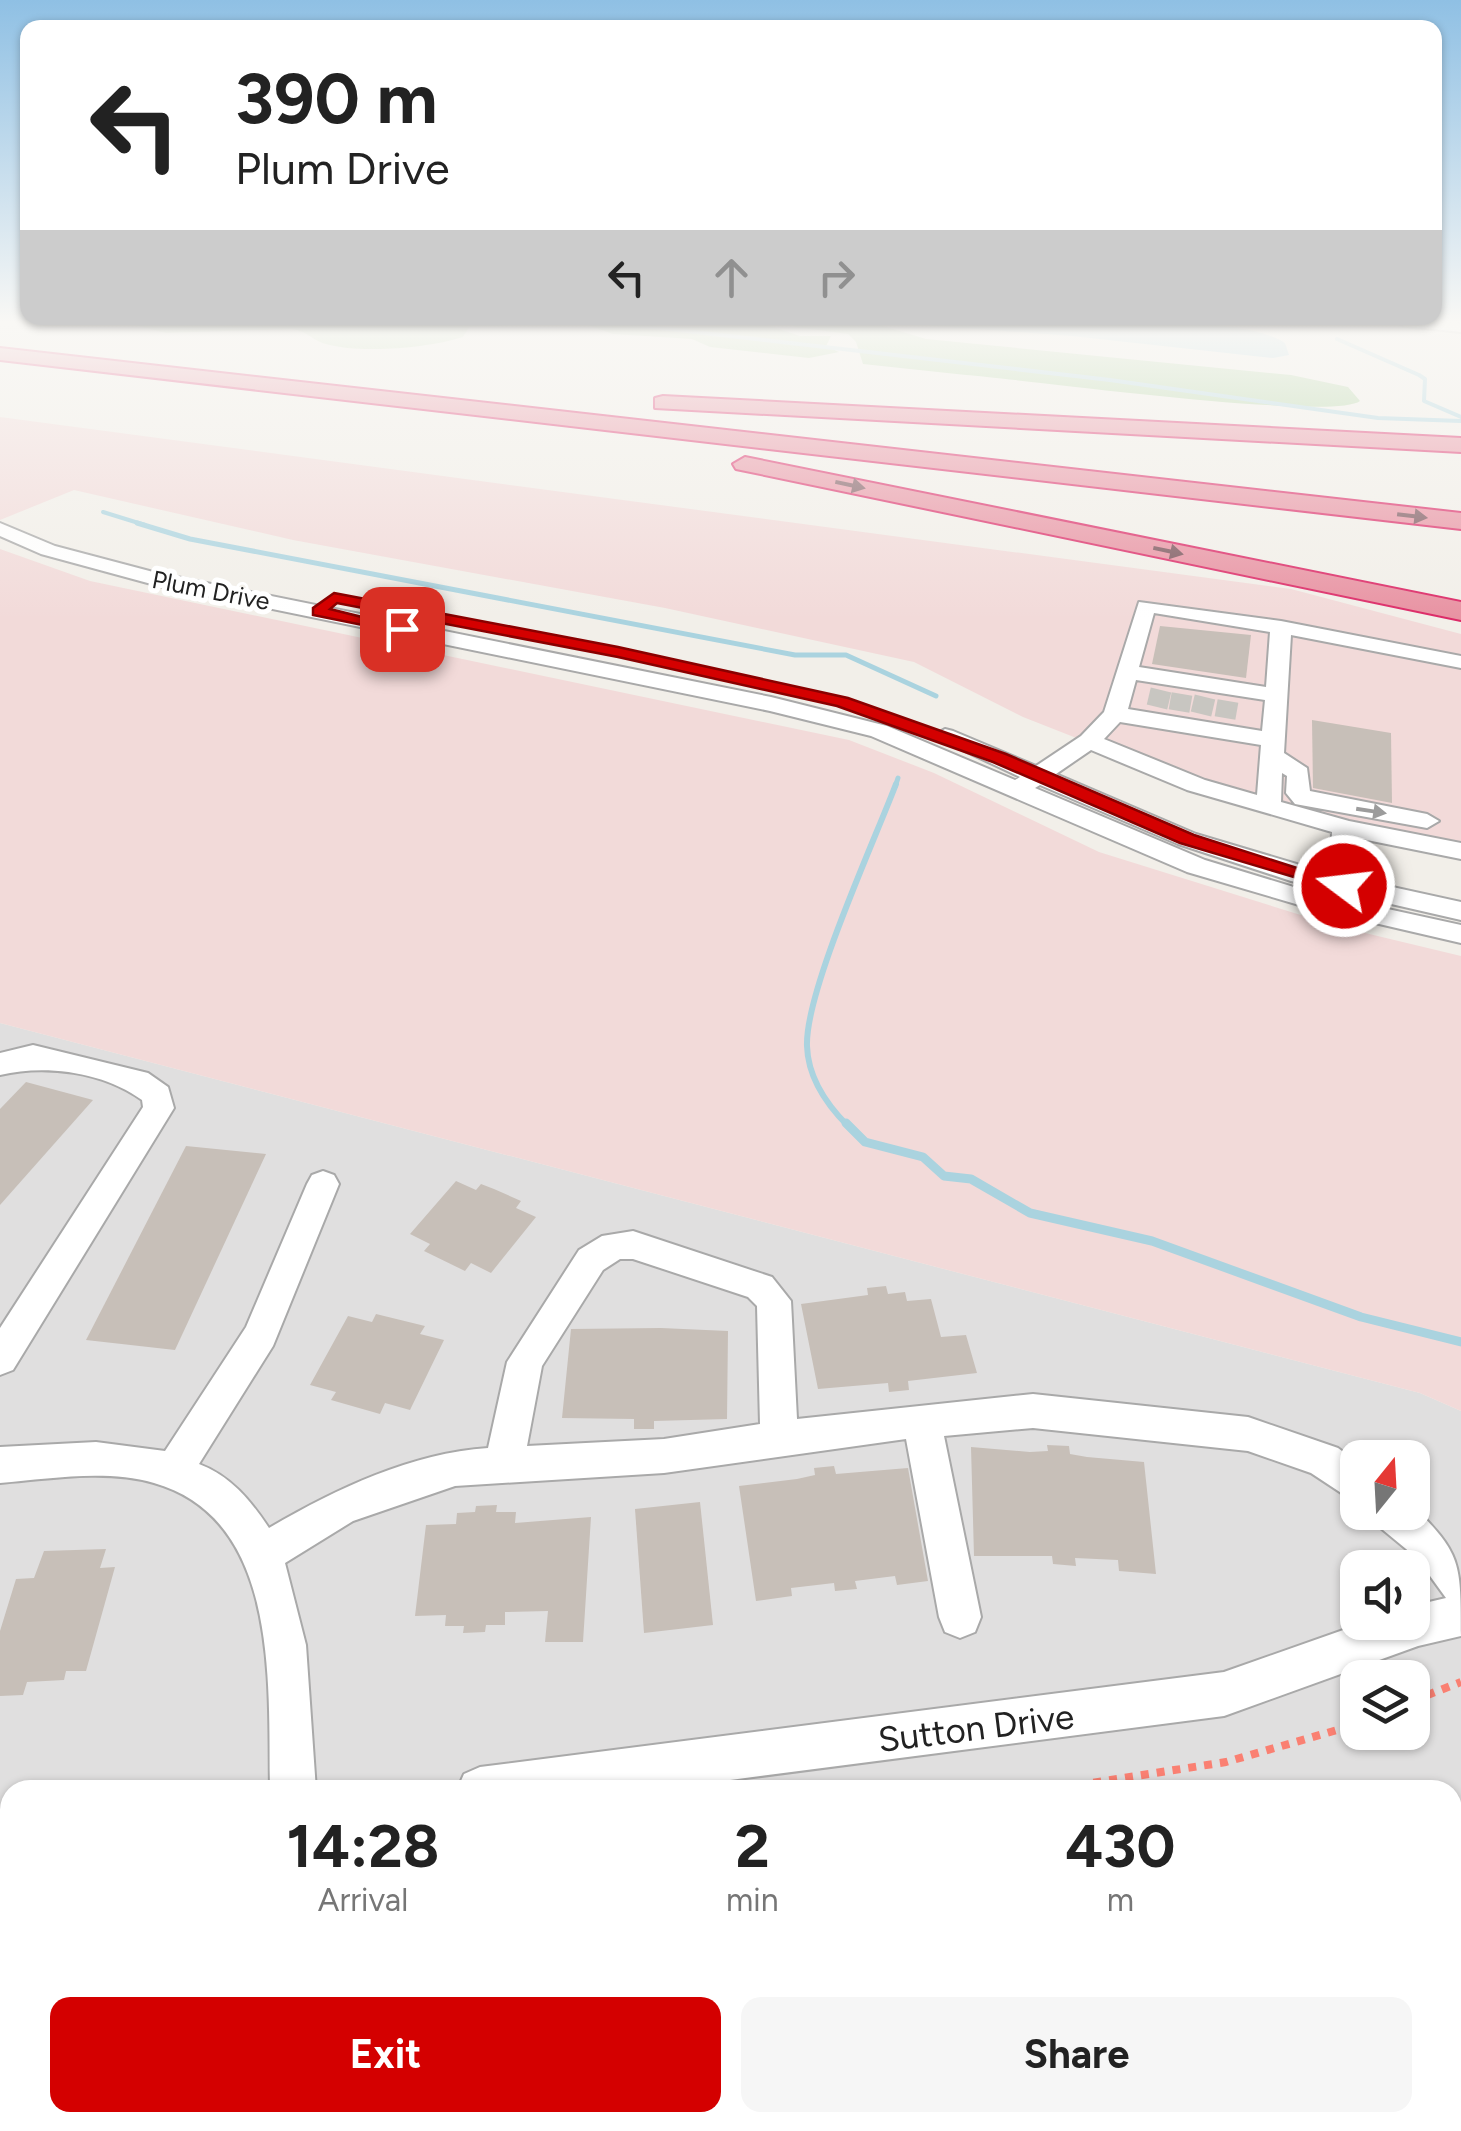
<!DOCTYPE html>
<html lang="en">
<head>
<meta charset="utf-8">
<style>
	body { margin:0; font-family:Figtree,sans-serif; background:#f6f6f6; color:#222; height:100vh; display:flex; flex-direction:column; font-size:38px; white-space:nowrap }
	* { box-sizing:border-box; margin:0 }
	p { font-size:32px; color:#767676 }
	.icon { flex:none; width:55px; height:55px; fill:none; stroke:currentColor; stroke-width:2; stroke-linecap:round; stroke-linejoin:round }
	.map { position:relative; flex:1; overflow:hidden }
	.side { position:absolute; left:0px; top:1780px; width:1462px; height:352px; display:flex; flex-direction:column; background:#fff; border-radius:30px 30px 0 0; box-shadow:0 2px 8px #0004 }
	.side>* { flex:none }
	.top-card { position:absolute; left:20px; top:20px; width:1422px; height:305px; border-radius:20px; box-shadow:0 2px 8px #0004; background:#fff; color:#222; overflow:hidden }
	.needle { width:65px; rotate:18deg }
	.fabs { position:absolute; left:1340px; top:1440px; display:grid; gap:20px }
	.fabs a { display:grid; place-items:center; width:90px; height:90px; border-radius:20px; background:#fff; box-shadow:0 2px 8px #0004; font-size:50px }
	.pin { position:absolute; display:grid; place-items:center; width:85px; height:85px; color:#fff; margin:-42px; border-radius:20px; box-shadow:0 5px 15px #0006 }
	.me { position:absolute; width:110px; margin:-55px; rotate:285deg; stroke-linejoin:round; filter:drop-shadow(0 0 8px #0008) }
	.turn { display:flex; align-items:center; gap:35px; height:210px; padding:0 50px; font-size:45px }
	.turn .icon { width:130px; height:130px; stroke-width:2.5 }
	.turn b { display:block; font-size:70px; line-height:85px }
	.lanes { display:flex; align-items:center; height:95px; padding:0 50px; background:#0003; justify-content:center; gap:50px; direction:ltr }
	.lanes .off { opacity:.35 }
	.eta { display:flex; justify-content:space-evenly; align-items:center; height:170px; text-align:center }
	.eta b { font-size:60px; font-weight:700; line-height:70px }
	.cta { display:flex; gap:20px; margin-top:auto; padding:20px 50px }
	.cta a { flex:1; height:115px; border-radius:20px; background:#d40000; color:#fff; font-size:40px; font-weight:700; line-height:115px; text-align:center }
	.cta a+a { background:#f6f6f6; color:#222 }
	.map>svg:first-child { display:block }
</style>
</head>
<body>
<div class="map">
<svg width="1461" height="2131" viewBox="0 0 1461 2131">
	<rect width="100%" height="100%" fill="#f2efe9"/>
	<path fill="#e0dfdf" fill-rule="evenodd" d="M0,1023L1420,1393L1461,1411V2131H0ZM1358,1458H1412V1512H1358ZM1358,1568H1412V1622H1358ZM1358,1678H1412V1732H1358ZM10,1790H1452V2122H10Z"/>
	<g fill="#f2dad9">
		<path d="M0,417L1291,589L1461,634V857L1262,811L1023,717L914,662L665,608L293,540L74,490L0,520Z"/>
		<path d="M0,549L90,581L849,740L934,773L1099,852L1336,926L1461,956V1411L1420,1393L0,1023Z"/>
	</g>
	<g fill="#add19e">
		<path d="M123,322H635L662,327L767,325L800,336H831L826,346L839,352L809,358L710,347L692,339L613,334L582,323L469,327L463,337C428,348 362,354 326,344C311,340 307,330 290,329L166,333Z"/>
		<path d="M790,322H870L926,339L1291,375L1348,387L1360,401C1333,422 1022,379 966,375L863,364L856,342L848,334L795,327Z"/>
	</g>
	<path fill="#aad3df" d="M882,322C962,322 1230,306 1285,343L1289,355L1273,358L1072,336Z"/>
	<g fill="none" stroke-linecap="round" stroke-linejoin="round">
		<g stroke="#aad3df" stroke-width="4">
			<path d="M609,322L1110,380L1378,418L1461,421"/>
			<path d="M1337,339L1419,375L1425,379L1424,401L1461,417"/>
			<path d="M103,512L145,525"/>
		</g>
		<g stroke="#aad3df" stroke-width="5">
			<path d="M137,523L190,539L795,655H846L936,696"/>
			<path d="M895,787L898,778"/>
		</g>
		<path stroke="#aad3df" stroke-width="6" d="M848,1126C826,1104 808,1078 807,1046C805,992 874,842 896,784"/>
		<path stroke="#aad3df" stroke-width="9" d="M846,1123L865,1142L923,1157L944,1176L971,1179L1030,1213L1152,1241L1361,1317L1461,1342"/>
	</g>
	<g fill="#c7bfb8">
		<path d="M1160,626L1251,635L1246,678L1152,664Z"/>
		<path d="M1312,720L1391,733L1392,803L1313,788Z"/>
		<path d="M26,1082L93,1100L0,1205V1109Z"/>
		<path d="M186,1146L266,1154L175,1350L86,1340Z"/>
		<path d="M456,1181L476,1190L481,1184L494,1189L521,1201L516,1208L536,1217L491,1273L471,1263L465,1271L424,1251L430,1244L410,1234Z"/>
		<path d="M886,1286L888,1294L905,1292L907,1301L931,1299L941,1337L966,1335L977,1373L908,1381L909,1390L889,1392L888,1383L818,1389L801,1304L868,1295L867,1288Z"/>
		<path d="M376,1314L425,1326L420,1334L444,1340L410,1410L385,1403L380,1414L331,1400L336,1392L310,1385L348,1316L372,1322Z"/>
		<path d="M661,1328L728,1331L727,1419L654,1421V1429H634V1419L562,1418L571,1329Z"/>
		<path d="M1047,1445L1069,1446L1070,1454L1087,1457L1144,1462L1156,1574L1119,1571L1118,1560L1075,1558L1076,1566L1053,1564L1052,1556H974L971,1447L1030,1452L1048,1451Z"/>
		<path d="M834,1466L836,1474L908,1468L928,1581L897,1585L895,1576L855,1581L857,1589L835,1591L834,1583L791,1588L792,1596L756,1601L739,1486L797,1479L815,1475L814,1468Z"/>
		<path d="M700,1502L713,1625L644,1633L635,1509Z"/>
		<path d="M497,1505L496,1512H516L515,1523L591,1517L583,1642H545L548,1611L505,1612V1625H486L485,1632L463,1633L464,1626H445L446,1615L415,1616L426,1525L456,1524L457,1513L475,1512L476,1506Z"/>
		<path d="M106,1549L100,1568L115,1567L86,1671H66L64,1680L27,1682L23,1695L0,1696V1631L16,1579L34,1578L44,1551Z"/>
	</g>
	<g fill="none" stroke-linecap="round" stroke-linejoin="round">
		<g stroke="#c8c6c1" stroke-width="21" stroke-dasharray="21 10" stroke-linecap="butt">
			<path d="M1157,707L1161,690"/>
			<path d="M1179,711L1182,694"/>
			<path d="M1201,714L1205,697"/>
			<path d="M1225,718L1228,701"/>
		</g>
		<g stroke="#a9a9a9" stroke-width="4">
			<g id="minor">
				<path d="M1397,322L1461,324V332L1404,326Z"/>
				<path d="M0,523L55,546L157,573L771,697L887,726L1015,780L1020,777L933,736L945,729L953,731L1036,766L1081,736L1104,712L1139,602L1281,621L1461,656V668L1291,635L1284,753L1307,768L1310,791L1427,814L1439,821L1427,828L1295,804L1286,793L1287,776L1282,773L1281,802L1349,821L1461,843V859L1357,838L1356,879L1461,902V920L1291,881L1178,844L1040,785L1035,788L1205,860L1310,892L1461,925V943L1306,907L1187,872L871,736L770,711L155,585L41,554L0,536ZM1154,613L1270,632L1266,687L1139,667ZM1136,680L1265,700L1262,731L1128,709ZM1120,722L1261,745L1257,795L1205,780L1104,739ZM1091,750L1187,790L1332,832L1330,874L1196,834L1056,774Z"/>
				<path d="M33,1045L148,1073L168,1087L174,1108L13,1370L0,1375V1328L143,1107L142,1100C103,1072 46,1064 0,1075V1053Z"/>
				<path d="M323,1171L334,1175L339,1184L273,1346L199,1464C231,1476 251,1501 269,1528C334,1490 411,1453 488,1448L507,1362L579,1250L602,1236L633,1231L772,1277L791,1301L797,1419L1033,1394L1248,1417L1338,1448L1358,1463V1504L1311,1473L1248,1451L1033,1428L944,1436L981,1617L975,1632L960,1638L945,1632L939,1617L906,1439L664,1473L455,1486L353,1521L285,1563L306,1645L316,1790H270C268,1686 281,1519 154,1483C105,1469 49,1479 0,1483V1447L96,1442L165,1451L246,1327L307,1184L312,1175ZM620,1259H633L748,1297L757,1306L760,1424L664,1439L527,1446L542,1366L603,1270Z"/>
				<path d="M1412,1505C1461,1554 1461,1561 1461,1636L1418,1646L1224,1716L653,1790H457L464,1774L480,1767L1224,1672L1366,1622H1412V1606L1446,1598L1417,1558L1377,1525L1372,1512H1412Z"/>
				<path d="M10,1933V1983L0,1987V1937Z"/>
				<path d="M290,2122H342L343,2131H291Z"/>
			</g>
		</g>
		<g stroke="#dc2a67" stroke-width="4">
			<g id="highway">
				<path d="M0,348L1461,513V529L0,360Z"/>
				<path d="M663,396L1461,438V452L655,408V398Z"/>
				<path d="M745,457L1461,602V620L736,469L733,464Z"/>
			</g>
		</g>
		<g stroke="#fa8072" stroke-width="8" stroke-dasharray="8 8" stroke-linecap="butt">
			<path d="M1412,1701L1461,1682"/>
			<path d="M1046,1790L1226,1762L1358,1724"/>
			<path d="M0,2039L10,2034"/>
		</g>
		<use href="#minor" fill="#fff" fill-rule="evenodd"/>
		<use href="#highway" fill="#e892a2" fill-rule="evenodd"/>
	</g>
	<defs><path id="oneway-solid" d="M-6-.8H1V-3.2L6.5 0L1 3.2V.8H-6Z" transform="scale(2.5)"/></defs>
	<g fill="#7b545c">
		<use href="#oneway-solid" transform="translate(850 485) rotate(12)"/>
		<use href="#oneway-solid" transform="translate(1412 516) rotate(7)"/>
		<use href="#oneway-solid" transform="translate(1168 551) rotate(12)"/>
	</g>
	<use fill="#9c9c9c" href="#oneway-solid" transform="translate(1371 811) rotate(9)"/>
	<linearGradient id="sky" x2="0" y2="1"><stop stop-color="#8fc0e4"/><stop offset="0.52" stop-color="#f9f8f5"/><stop offset="1" stop-color="#f9f8f5" stop-opacity="0"/></linearGradient>
	<rect width="1461" height="620" fill="url(#sky)"/>
	<path fill="#d40000" stroke="#8a0000" stroke-width="2.5" d="M334,593L618,647L848,698L1006,754L1194,835L1353,886L1344,892L1180,843L993,762L837,706L618,657L337,603L330,609L410,629L402,633L313,615V608Z"/>
	<g text-anchor="middle" dominant-baseline="central" stroke-width="10" stroke-linejoin="round" paint-order="stroke">
		<g font-size="25" fill="#222" stroke="#fff">
			<text transform="translate(211 590) rotate(11)">Plum Drive</text>
		</g>
		<g font-size="35" fill="#222" stroke="#fff">
			<text transform="translate(976 1728) rotate(-7)">Sutton Drive</text>
		</g>
	</g>
</svg>
<div class="fabs">
<a><svg class="needle" viewBox="-14 -14 28 28"><path d="M0-13l5 13h-10z" fill="#e53935"/><path d="M0 13l5-13h-10z" fill="#767676"/></svg></a>
<a><svg class="icon" aria-label="sound" viewBox="0 0 24 24"><path d="M4 9h4l5-4v14l-5-4H4zM17 9q2 3 0 6"/></svg></a>
<a><svg class="icon" aria-label="layers" viewBox="0 0 24 24"><path d="M12 4l9 5-9 5-9-5zM3 14l9 5 9-5"/></svg></a>
</div>
<div class="pin" style="left:402px;top:629px;background:#d93025"><svg class="icon" aria-label="arrive" viewBox="0 0 24 24"><path d="M6 21V4h12l-3 4 3 4H6"/></svg></div>
<svg class="me" style="left:1344px;top:886px" viewBox="-20 -20 40 40"><circle r="17" fill="#d40000" stroke="#fff" stroke-width="3"/><path d="M0-11L8 9 0 5-8 9z" fill="#fff"/></svg>
<div class="top-card">
<div class="turn"><svg class="icon" aria-label="left" viewBox="0 0 24 24"><path d="M17 20v-9H6M10 6l-5 5 5 5"/></svg><div><b>390 m</b>Plum Drive</div></div>
<div class="lanes"><svg class="icon" aria-label="left" viewBox="0 0 24 24"><path d="M17 20v-9H6M10 6l-5 5 5 5"/></svg><svg class="icon off" aria-label="ahead" viewBox="0 0 24 24"><path d="M12 20V5M6 11l6-6 6 6"/></svg><svg class="icon off" aria-label="right" viewBox="0 0 24 24"><path d="M7 20v-9h11M14 6l5 5-5 5"/></svg></div>
</div>
<section class="side">
<div class="eta">
<div><b>14:28</b><p>Arrival</p></div>
<div><b>2</b><p>min</p></div>
<div><b>430</b><p>m</p></div>
</div>
<div class="cta"><a>Exit</a><a>Share</a></div>
</section>
</div>
</body>
</html>
